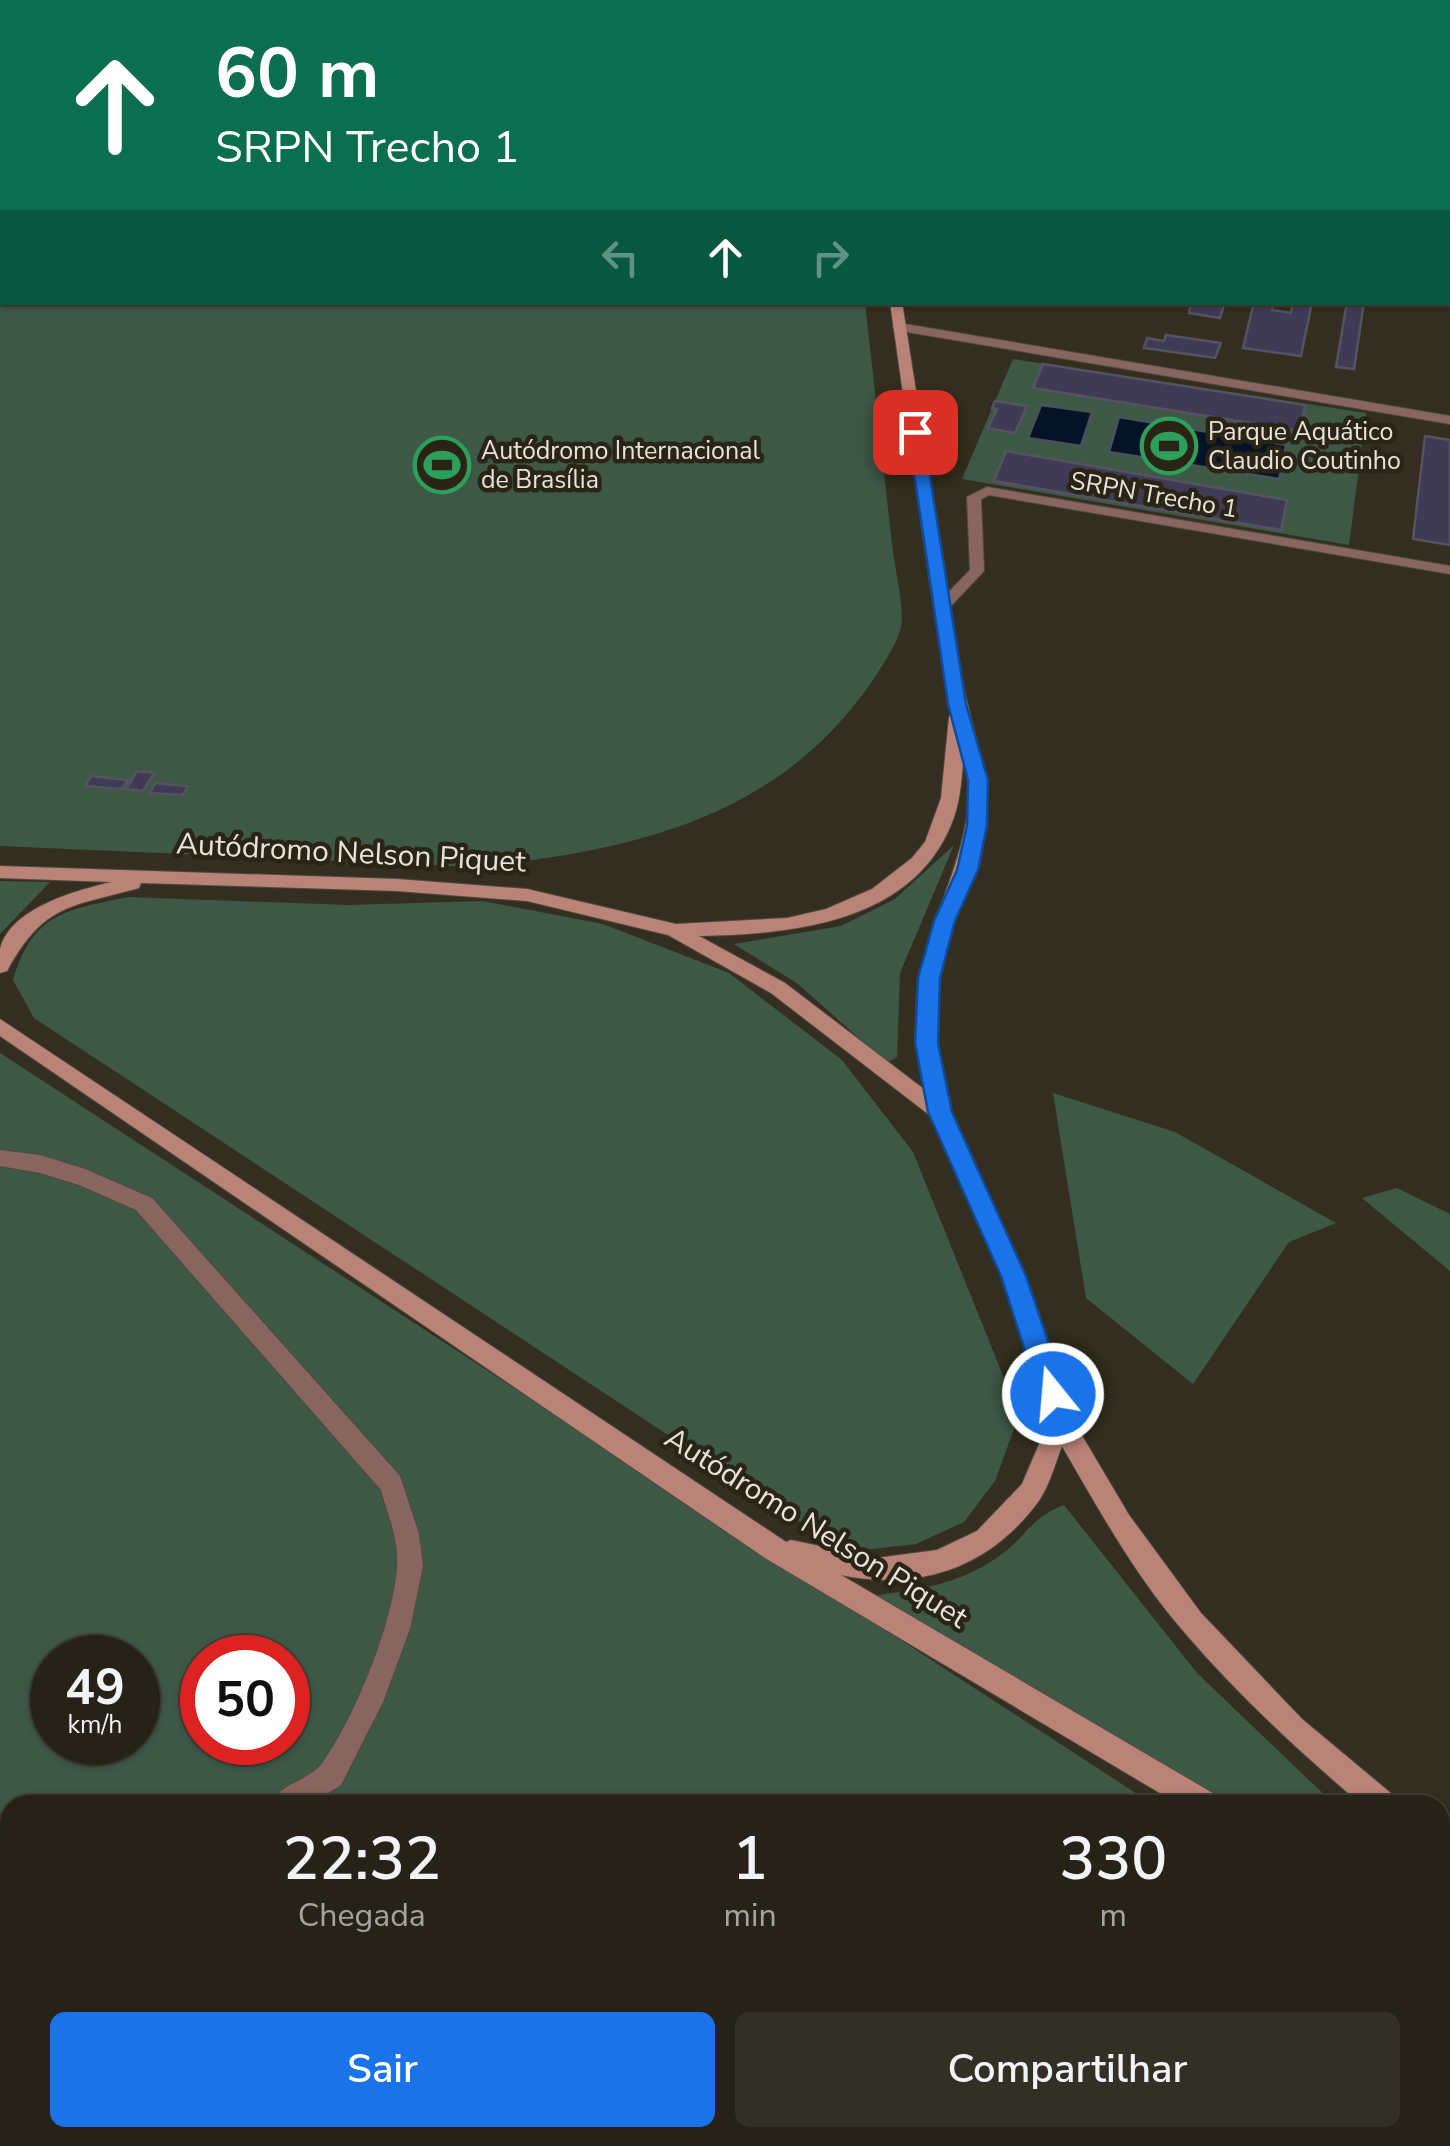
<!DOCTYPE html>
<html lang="pt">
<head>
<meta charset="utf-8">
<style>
	body { margin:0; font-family:"Nunito Sans",sans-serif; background:#322f24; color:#f1f3f6; height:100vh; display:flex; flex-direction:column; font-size:38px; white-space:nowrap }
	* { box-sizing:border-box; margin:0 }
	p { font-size:32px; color:#a4a4a1 }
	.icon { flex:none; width:55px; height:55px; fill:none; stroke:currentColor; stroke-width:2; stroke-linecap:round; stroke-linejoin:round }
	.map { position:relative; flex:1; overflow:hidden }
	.panel { position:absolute; left:0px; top:1795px; width:1450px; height:352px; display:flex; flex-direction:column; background:#262217; border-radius:30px 30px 0 0; box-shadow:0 2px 8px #0004,0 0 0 2px #423f36 }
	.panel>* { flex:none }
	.guide { position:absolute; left:0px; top:0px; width:1450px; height:305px; box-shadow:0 2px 8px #0004,0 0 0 2px #423f36; background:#0b6e4f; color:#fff; overflow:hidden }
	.speed { position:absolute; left:30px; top:1635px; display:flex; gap:20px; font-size:50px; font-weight:700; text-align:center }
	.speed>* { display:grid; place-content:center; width:130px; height:130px; border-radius:50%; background:#262217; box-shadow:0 2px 8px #0004,0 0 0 2px #423f36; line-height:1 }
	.speed small { font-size:25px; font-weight:400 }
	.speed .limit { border:15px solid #d22; background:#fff; color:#111 }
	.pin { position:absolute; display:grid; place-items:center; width:85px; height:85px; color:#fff; margin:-42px; border-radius:20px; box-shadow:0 5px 15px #0006 }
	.me { position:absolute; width:110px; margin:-55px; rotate:343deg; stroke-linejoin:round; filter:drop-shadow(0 0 8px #0008) }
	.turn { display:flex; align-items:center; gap:35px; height:210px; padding:0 50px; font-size:45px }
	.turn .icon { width:130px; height:130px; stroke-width:2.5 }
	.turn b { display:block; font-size:70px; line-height:85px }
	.lanes { display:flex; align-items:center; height:95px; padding:0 50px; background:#0003; justify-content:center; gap:50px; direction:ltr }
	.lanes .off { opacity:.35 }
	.eta { display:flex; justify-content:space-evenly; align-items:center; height:170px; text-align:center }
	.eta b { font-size:60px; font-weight:600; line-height:70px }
	.action { display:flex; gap:20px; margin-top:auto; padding:20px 50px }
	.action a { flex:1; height:115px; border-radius:15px; background:#1a73e8; color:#fff; font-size:40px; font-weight:600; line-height:115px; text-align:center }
	.action a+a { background:#322f24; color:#f1f3f6 }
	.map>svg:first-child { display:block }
</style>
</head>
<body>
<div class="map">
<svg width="1450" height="2146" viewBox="0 0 1450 2146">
	<rect width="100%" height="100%" fill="#332e1f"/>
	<g fill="#3e5846" fill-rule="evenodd">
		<path d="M0,0H1175L2,2V302L865,303C874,383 883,464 892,544C894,565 905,608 901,627C897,646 871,684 859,699C764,823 622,852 474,867L0,846Z"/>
		<path d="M1013,359L1366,413L1349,545L962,479Z"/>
		<path d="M954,845L900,973L897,1057L887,1063L798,984L734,944L841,926L895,899Z"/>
		<path d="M0,881L50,882L0,934Z"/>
		<path d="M128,897L348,905L483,901L603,924L729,973L842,1060L913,1152L1004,1378L1014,1429L995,1481L964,1522L916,1544L846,1552L34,1018L13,980C33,913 66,910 128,897Z"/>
		<path d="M0,1053L1154,1805H10V2138H1440V1992L1450,1998V2146H0ZM52,1658H138V1742H52ZM202,1658H288V1742H202Z"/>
		<path d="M1053,1093L1175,1132L1336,1223L1289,1242L1193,1384L1086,1298Z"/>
		<path d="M1397,1188L1450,1214V1271L1362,1198Z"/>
		<path d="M1064,1505L1197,1673L1335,1805H1233L1061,1710L873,1596C922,1588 955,1586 998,1557C1026,1538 1028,1519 1064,1505Z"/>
	</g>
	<g fill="#041426" stroke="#48525c" stroke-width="2.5">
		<path d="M1041,405L1092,412L1081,446L1028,438Z"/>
		<path d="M1119,417L1286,445L1279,479L1109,452Z"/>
	</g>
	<g fill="#403b54" stroke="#555262" stroke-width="2.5">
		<path d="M1191,302H1225L1220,318L1189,313Z"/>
		<path d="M1254,302H1274L1272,310L1291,313L1293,302H1312L1301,356L1243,348Z"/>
		<path d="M1347,302H1364L1354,369L1336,367Z"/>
		<path d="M1166,335L1221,343L1215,358L1144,348L1147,338L1164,341Z"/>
		<path d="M1043,364L1305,405L1300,431L1033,388Z"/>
		<path d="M995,401L1027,406L1015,433L988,428L997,409L992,408Z"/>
		<path d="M1425,436L1450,440V545L1413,539Z"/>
		<path d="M1006,451L1287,500L1281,530L994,481Z"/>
		<path d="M137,771L154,773L143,791L126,789Z"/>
		<path d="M91,776L128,780L122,789L85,786Z"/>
		<path d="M155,783L185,786H188L183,795L150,793Z"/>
	</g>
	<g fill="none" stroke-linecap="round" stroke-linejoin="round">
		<g stroke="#504b3d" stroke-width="2">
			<g id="lane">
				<rect x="1448" y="87" width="2" height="6"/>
				<path d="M1448,128H1450V135L1448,134Z"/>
				<path d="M899,323L1450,416V424L895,330L893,327Z"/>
				<path d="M987,487L1450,566V574L989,495L981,499L984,571L946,611H936V605L970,570L967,497Z"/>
				<path d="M0,1150L40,1155L85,1169L152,1198L400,1476L419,1534L423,1566L410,1629L383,1702L341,1785L309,1805H270C279,1783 310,1781 323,1762C355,1717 394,1621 397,1566C399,1540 388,1515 381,1490L136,1210L79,1185L40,1173L0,1166Z"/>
				<path d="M0,1813L10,1816V1844L0,1841Z"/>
			</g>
		</g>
		<g stroke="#504b3d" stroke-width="2">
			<g id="secondary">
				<path d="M890,302H902L961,677L986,780L984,832L944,951L936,994L938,1045L950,1112L1024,1275L1071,1417L1129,1515L1201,1613L1302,1719L1393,1795L1397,1805H1362C1299,1751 1239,1696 1185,1633C1136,1577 1099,1510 1062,1446C1055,1464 1049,1487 1038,1502C989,1568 920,1591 841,1575L1216,1795L1220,1805H1180L765,1558L0,1036V1019L786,1542L791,1540L877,1558L937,1550L977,1531L1022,1484L1049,1421L1002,1275L932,1117L771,993L668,935L527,901L397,891L141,883L139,888C71,907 44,903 7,971L0,973C0,966 0,956 0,949C10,908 77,890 112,882L0,878V866L397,879L527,889L676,924L787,918L826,909L872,889L912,858L925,842L941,798L949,717L953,713L930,584ZM964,750C984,832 936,896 920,974C912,1013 918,1052 925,1090L785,983L699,936C790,934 910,924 951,825C961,802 962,775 964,750Z"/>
				<path d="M1440,1832L1450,1836V1867L1440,1863Z"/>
				<path d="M1440,1923L1450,1928V1959L1440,1954Z"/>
			</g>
		</g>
		<use href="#lane" fill="#88655e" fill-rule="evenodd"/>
		<use href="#secondary" fill="#ba8378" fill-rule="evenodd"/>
	</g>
	<path fill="#1a73e8" stroke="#114b97" stroke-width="2.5" d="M915,427L923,432L966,704L988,780L987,825L978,870L955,921L940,978L938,1043L952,1112L1026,1276L1066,1394L1062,1403L1053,1406L1043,1403L1039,1394L1001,1276L928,1112L915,1043L918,978L934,921L957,870L967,825L968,780L948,704L908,432Z"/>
	<defs>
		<g id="stadium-ring" transform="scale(2.875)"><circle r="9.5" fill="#292416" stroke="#2e9e5b" stroke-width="1.5"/><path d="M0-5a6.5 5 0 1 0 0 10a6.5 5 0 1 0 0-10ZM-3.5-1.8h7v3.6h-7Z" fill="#2e9e5b"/></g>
	</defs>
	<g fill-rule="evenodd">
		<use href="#stadium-ring" x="1169" y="446"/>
		<use href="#stadium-ring" x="442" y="465"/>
	</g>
	<g text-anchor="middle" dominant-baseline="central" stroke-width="9" stroke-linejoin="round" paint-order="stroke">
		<g font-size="25" fill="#e6e3da" stroke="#292416" text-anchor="start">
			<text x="1208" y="432">Parque Aquático<tspan x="1208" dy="29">Claudio Coutinho</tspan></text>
			<text x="481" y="451">Autódromo Internacional<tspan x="481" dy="29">de Brasília</tspan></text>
		</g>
		<g font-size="25" fill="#e6e3da" stroke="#292416">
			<text transform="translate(1154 495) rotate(10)">SRPN Trecho 1</text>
		</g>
		<g font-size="30" fill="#e6e3da" stroke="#292416">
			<text transform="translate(351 853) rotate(3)">Autódromo Nelson Piquet</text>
			<text transform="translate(816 1528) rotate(32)">Autódromo Nelson Piquet</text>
		</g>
	</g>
</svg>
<div class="speed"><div>49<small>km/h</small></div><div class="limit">50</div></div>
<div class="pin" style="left:915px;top:432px;background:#d93025"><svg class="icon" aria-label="arrive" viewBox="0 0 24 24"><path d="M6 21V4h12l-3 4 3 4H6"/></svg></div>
<svg class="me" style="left:1053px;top:1394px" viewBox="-20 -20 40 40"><circle r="17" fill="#1a73e8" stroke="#fff" stroke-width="3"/><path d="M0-11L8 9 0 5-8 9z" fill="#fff"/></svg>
<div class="guide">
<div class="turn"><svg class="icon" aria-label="ahead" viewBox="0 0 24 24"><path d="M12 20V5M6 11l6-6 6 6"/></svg><div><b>60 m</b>SRPN Trecho 1</div></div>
<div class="lanes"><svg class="icon off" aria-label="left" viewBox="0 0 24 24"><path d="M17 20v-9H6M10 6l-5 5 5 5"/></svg><svg class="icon" aria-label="ahead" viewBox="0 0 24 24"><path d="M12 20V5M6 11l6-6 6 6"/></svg><svg class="icon off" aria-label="right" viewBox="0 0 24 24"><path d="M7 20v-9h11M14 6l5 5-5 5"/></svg></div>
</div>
<section class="panel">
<div class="eta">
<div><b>22:32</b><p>Chegada</p></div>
<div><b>1</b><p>min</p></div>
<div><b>330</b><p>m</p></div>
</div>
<div class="action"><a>Sair</a><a>Compartilhar</a></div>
</section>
</div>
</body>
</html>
